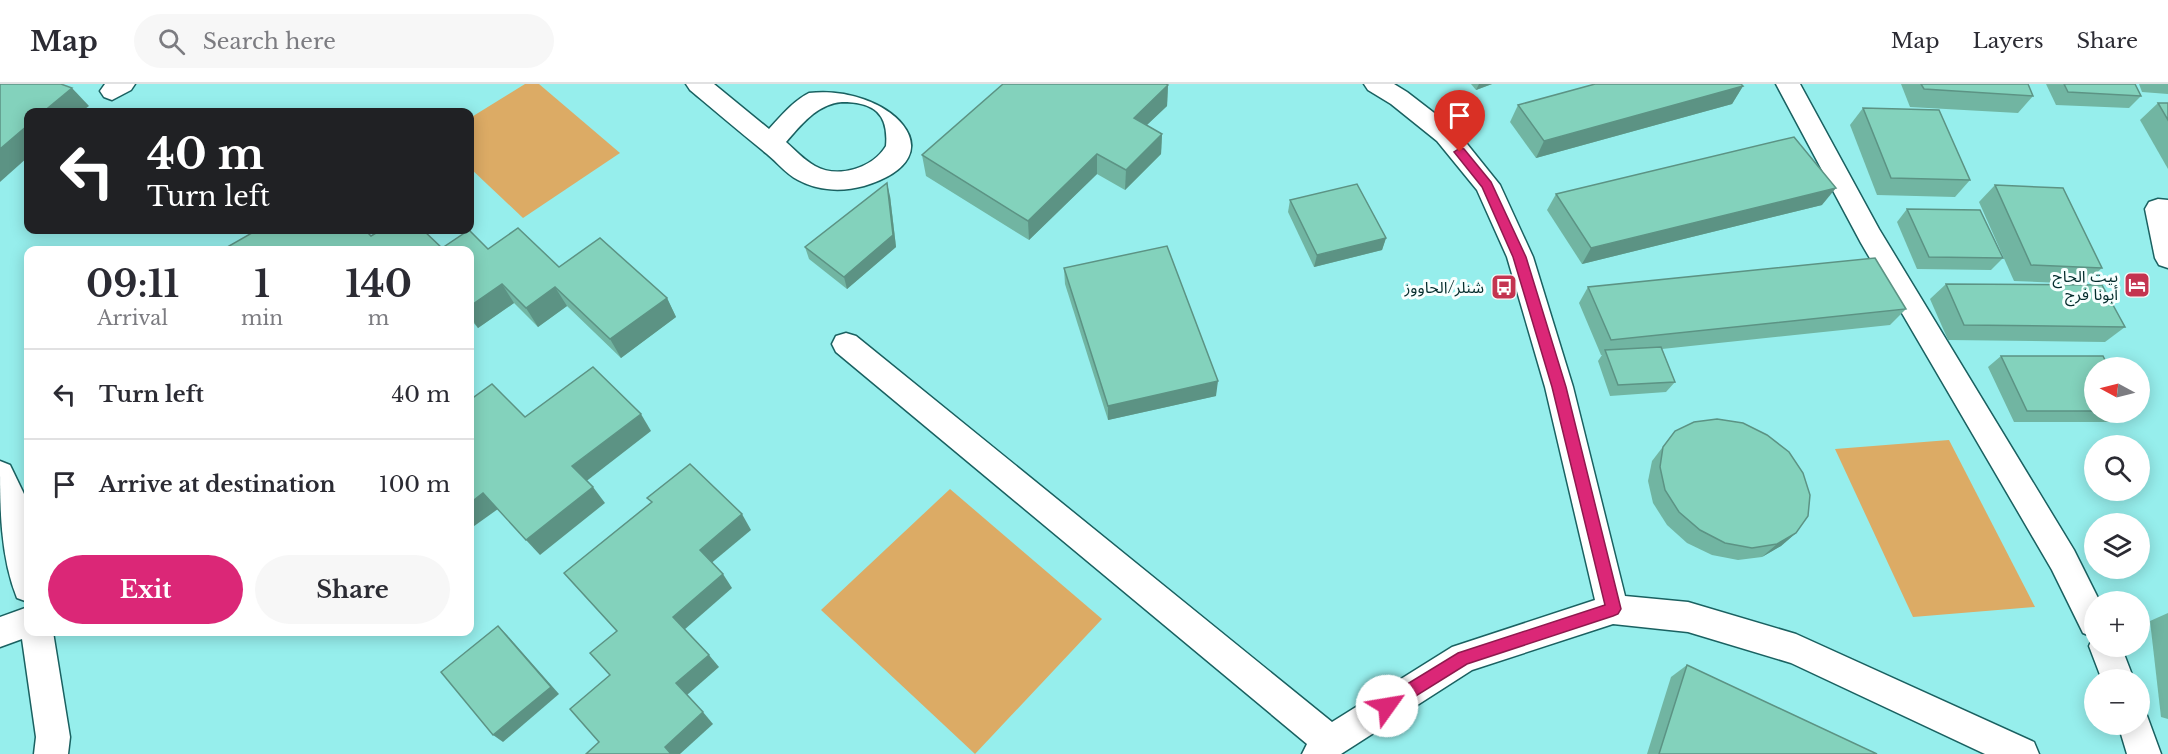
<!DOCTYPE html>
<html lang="en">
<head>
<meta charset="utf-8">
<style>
	body { margin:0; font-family:"Libre Baskerville","Noto Sans Arabic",serif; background:#f7f7f7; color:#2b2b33; height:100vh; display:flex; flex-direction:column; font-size:22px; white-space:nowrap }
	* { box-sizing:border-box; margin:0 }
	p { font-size:20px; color:#7c7c81 }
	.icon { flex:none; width:33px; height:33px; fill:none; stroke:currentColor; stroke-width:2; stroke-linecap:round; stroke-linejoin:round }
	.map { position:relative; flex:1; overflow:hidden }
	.panel { position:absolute; left:24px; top:162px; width:450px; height:390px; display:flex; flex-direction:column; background:#fff; border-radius:12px; box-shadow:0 3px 15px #0003 }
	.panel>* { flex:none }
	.banner { position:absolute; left:24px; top:24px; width:450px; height:126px; border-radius:12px; box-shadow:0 3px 15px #0003; background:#202124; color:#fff; overflow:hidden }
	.needle { width:39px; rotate:277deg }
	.buttons { position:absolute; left:2084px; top:273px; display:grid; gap:12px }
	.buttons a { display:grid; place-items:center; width:66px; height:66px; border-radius:50%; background:#fff; box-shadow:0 3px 15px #0003; font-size:30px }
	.pin { position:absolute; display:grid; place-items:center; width:51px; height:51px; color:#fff; margin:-62px -26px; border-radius:50% 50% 50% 0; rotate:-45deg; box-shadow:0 0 6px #0007 }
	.pin .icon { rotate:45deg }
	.me { position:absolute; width:66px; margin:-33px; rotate:58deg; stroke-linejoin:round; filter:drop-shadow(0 0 4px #0008) }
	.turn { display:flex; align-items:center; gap:21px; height:126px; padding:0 24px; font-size:27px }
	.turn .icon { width:78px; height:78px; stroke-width:2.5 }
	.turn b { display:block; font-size:42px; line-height:51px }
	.eta { display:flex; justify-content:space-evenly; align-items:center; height:102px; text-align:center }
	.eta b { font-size:36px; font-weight:700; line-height:42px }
	.action { display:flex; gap:12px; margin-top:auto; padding:12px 24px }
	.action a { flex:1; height:69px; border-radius:36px; background:#db2777; color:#fff; font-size:24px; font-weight:700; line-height:69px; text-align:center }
	.action a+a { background:#f7f7f7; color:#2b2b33 }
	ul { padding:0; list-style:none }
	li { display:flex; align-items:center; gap:18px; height:90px; padding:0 24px; border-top:2px solid #e1e1e2 }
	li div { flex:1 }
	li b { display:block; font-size:22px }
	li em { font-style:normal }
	header { display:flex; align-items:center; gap:36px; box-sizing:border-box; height:84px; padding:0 30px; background:#fff; border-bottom:2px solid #e1e1e2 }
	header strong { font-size:28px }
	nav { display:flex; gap:33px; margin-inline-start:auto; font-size:21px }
	.search { width:420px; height:54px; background:#f7f7f7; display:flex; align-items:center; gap:15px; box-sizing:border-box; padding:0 21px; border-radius:33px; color:#7c7c81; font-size:22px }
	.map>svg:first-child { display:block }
</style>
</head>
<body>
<header>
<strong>Map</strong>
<div class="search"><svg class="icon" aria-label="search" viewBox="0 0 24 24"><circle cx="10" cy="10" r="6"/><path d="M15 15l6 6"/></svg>Search here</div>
<nav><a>Map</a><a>Layers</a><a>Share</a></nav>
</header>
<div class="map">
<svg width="2168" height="670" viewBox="0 0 2168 670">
	<rect width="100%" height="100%" fill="#96eeec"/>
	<g fill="#dcab65">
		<path d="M525,0H539L620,69L523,134L470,84V34Z"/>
		<path d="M1949,356L2035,523L1913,533L1835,365Z"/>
		<path d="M950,405L1102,535L975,670L821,526Z"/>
	</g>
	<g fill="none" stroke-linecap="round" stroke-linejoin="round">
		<g stroke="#1a6161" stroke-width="3">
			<g id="street">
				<path d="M105,0H135L131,6L112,16L104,13L100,7Z"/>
				<path d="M686,0H714L769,45C781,32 793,17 809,9C887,0 963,72 864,102C842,108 818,107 798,96C786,90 777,78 767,70C741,49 715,27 690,6ZM842,18C873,18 889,29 886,62C873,84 838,95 815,82C804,76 795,66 786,58C801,41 817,20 842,18Z"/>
				<path d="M1364,0H1394L1407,8L1455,45L1500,101L1533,173L1573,303L1625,512L1688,518L1796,550L2034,658L2039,670H1985L1791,579L1688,548L1613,540L1472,586L1341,670H1302L1307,660L836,268L832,260L836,252L846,249L856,252L1332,638L1452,563L1595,516L1545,303L1507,173L1477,106L1437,57L1391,20L1368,6Z"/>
				<path d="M1776,0H1800L1879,145L2074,466L2100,518H2094V562H2121L2134,596H2102L2089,562L2093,553L2083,549L2052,486L1861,159Z"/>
				<path d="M2158,115L2168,116V184L2159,181L2155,174L2145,125L2149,118Z"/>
				<path d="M0,377L10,381L24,410L28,433V518L17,514C0,472 0,422 0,377Z"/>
				<path d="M28,523V548H53L70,653L68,670H34L36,653L22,555L0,563V533Z"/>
				<path d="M2139,626L2146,629L2161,670H2127L2118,640H2139Z"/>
			</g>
		</g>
		<use href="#street" fill="#fff" fill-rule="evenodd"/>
	</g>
	<g fill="#71b5a2">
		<path d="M1471,0H1492L1476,6Z"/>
		<path d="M1901,0H2028L2033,12L2018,29L1910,23Z"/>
		<path d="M2046,0H2135L2141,12L2129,24L2056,21Z"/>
		<path d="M2139,0H2168V10L2142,8Z"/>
		<path d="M1168,1L1167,22L1147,41L1162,50L1161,70L1125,106L1097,90L1029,156L926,92L922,71Z"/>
		<path d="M1743,2L1732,20L1536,74L1510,38L1518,21Z"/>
		<path d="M2158,19H2168V85L2140,36Z"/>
		<path d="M1863,24L1970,96L1955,113L1877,111L1850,41Z"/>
		<path d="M1995,101L2102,184L2084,200L2014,197L1979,118Z"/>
		<path d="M1556,110L1822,121L1582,180L1547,126Z"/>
		<path d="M890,112L896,163L847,205L809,175L805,163Z"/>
		<path d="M1290,116L1386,154L1382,166L1314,183L1288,128Z"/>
		<path d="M1907,125L2003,174L1991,186L1917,185L1897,138Z"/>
		<path d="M371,152L442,164L488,165L559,183L667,214L676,233L621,274L567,222L538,243L514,219L478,244L470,235V166H222Z"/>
		<path d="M1064,184L1216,312L1108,336L1065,200Z"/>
		<path d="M1946,200L2125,243L2105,258L1948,256L1930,215Z"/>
		<path d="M1588,203L1906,225L1890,241L1662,265L1675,298L1666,308L1610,312L1598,277L1602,271H1601L1579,219Z"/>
		<path d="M2001,272L2094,284V328H2131L2117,338H2014L1988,283Z"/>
		<path d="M1675,347L1796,449L1781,462L1762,473L1738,476L1712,471L1687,459L1667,441L1653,419L1648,397L1652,377Z"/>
		<path d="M2168,529V635L2161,633L2150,537Z"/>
		<path d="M1687,581L1877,670H1647L1671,593Z"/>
	</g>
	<g fill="#5c9384">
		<path d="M1479,0H1492L1476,6Z"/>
		<path d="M1168,1L1167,22L1133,54L1134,34Z"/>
		<path d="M1743,2L1732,20L1536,74L1544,57Z"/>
		<path d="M72,4L89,22L81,28H43Z"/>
		<path d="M28,41V73L0,98V65Z"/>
		<path d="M1162,50L1161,70L1125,106L1126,86Z"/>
		<path d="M1097,70V90L1029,156L1028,137Z"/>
		<path d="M887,99L890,112L896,163L847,205L844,193Z"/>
		<path d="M1836,104L1822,121L1582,180L1591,164Z"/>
		<path d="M1386,154L1382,166L1314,183L1317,171Z"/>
		<path d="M502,200L514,219L478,244L470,232V222Z"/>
		<path d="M555,203L567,222L538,243L526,224Z"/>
		<path d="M667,214L676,233L621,274L610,255Z"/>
		<path d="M1218,297L1216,312L1108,336V322Z"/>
		<path d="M641,330L651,347L584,399L572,382Z"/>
		<path d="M593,403L605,419L540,471L526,456Z"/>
		<path d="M483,409L498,425L470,445V419Z"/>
		<path d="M742,430L751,446L709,481L700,466Z"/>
		<path d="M1796,449L1781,462L1762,473L1777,460Z"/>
		<path d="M723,490L732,504L684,546L673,533Z"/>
		<path d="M498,542L507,551L559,610L503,658L493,651Z"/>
		<path d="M709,571L719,583L687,611L676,599Z"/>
		<path d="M703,628L713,640L680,670H671L665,663Z"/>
	</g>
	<g fill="#83d2bc" stroke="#5c9384" stroke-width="1.5">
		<path d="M0,0H61L72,4L43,28H28V41L0,65Z"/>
		<path d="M1003,0H1166L1168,1L1134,34L1162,50L1126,86L1097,70L1028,137L922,71Z"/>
		<path d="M1595,0H1741L1743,2L1544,57L1518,21Z"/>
		<path d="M1921,0H2028L2033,12L1924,5Z"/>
		<path d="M2064,0H2135L2141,12L2068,8Z"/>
		<path d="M2158,19H2168V36Z"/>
		<path d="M1863,24L1939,26L1970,96L1891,94Z"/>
		<path d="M1794,53L1836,104L1591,164L1556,110Z"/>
		<path d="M887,99L893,151L844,193L805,163Z"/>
		<path d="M1357,100L1386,154L1317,171L1290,116Z"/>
		<path d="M1995,101L2063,104L2102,184L2031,181Z"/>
		<path d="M1907,125L1980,126L2003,174L1929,173Z"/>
		<path d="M518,144L559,183L600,154L667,214L610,255L555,203L526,224L502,200L470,222V166H222L257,146H365L371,152L381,146H423L442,164L469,146L488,165Z"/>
		<path d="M1167,162L1218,297L1108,322L1064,184Z"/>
		<path d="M1875,174L1906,225L1611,256L1588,203Z"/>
		<path d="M1946,200L2102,201L2125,243L1964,241Z"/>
		<path d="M1661,263L1675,298L1618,301L1605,266Z"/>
		<path d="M2001,272H2103L2109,284H2094V327H2027Z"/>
		<path d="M593,283L641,330L572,382L593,403L526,456L483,409L470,419V316L492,300L525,333Z"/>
		<path d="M1717,335L1743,339L1767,351L1789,368L1803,389L1810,411L1808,432L1796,449L1777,460L1752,464L1725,459L1700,446L1679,428L1665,406L1660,383L1663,363L1675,347L1694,338Z"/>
		<path d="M690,380L742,430L700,466L723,490L673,533L709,571L676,599L703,628L665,663L671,670H586L599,658L570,625L610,591L590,569L617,547L564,489L652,418L647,414Z"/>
		<path d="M498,542L551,603L493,651L441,588Z"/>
		<path d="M1687,581L1877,670H1659Z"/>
	</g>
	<path fill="#db2777" stroke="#8e194d" stroke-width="1.5" d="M1460,64L1464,65L1491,98L1526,173L1566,303L1621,525L1618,530L1613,532L1467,580L1387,630L1381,627L1379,622L1381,616L1458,569L1605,521L1552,303L1513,173L1482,103L1454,68Z"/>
	<defs>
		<g id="hotel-square" transform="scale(1.35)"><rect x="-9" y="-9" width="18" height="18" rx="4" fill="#c43450" stroke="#f7fffe"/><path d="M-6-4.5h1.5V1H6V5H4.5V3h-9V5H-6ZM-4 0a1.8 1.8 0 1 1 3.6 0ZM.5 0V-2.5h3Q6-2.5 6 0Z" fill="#fff"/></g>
		<g id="bus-square" transform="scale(1.35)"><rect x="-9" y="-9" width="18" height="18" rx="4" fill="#c43450" stroke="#f7fffe"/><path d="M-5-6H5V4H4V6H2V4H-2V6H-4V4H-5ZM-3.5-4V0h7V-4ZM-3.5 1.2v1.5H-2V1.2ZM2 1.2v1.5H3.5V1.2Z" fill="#fff"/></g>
	</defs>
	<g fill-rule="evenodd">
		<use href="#hotel-square" x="2137" y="201"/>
		<use href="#bus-square" x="1504" y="203"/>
	</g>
	<g text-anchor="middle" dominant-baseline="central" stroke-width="6" stroke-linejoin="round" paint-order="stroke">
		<g font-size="16" fill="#052d2d" stroke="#f7fffe" text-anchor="end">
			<text x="2118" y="192">بيت الحاج<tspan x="2118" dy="18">أبونا فرج</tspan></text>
			<text x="1484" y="203">شنلر/الحاووز</text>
		</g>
	</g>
</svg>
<div class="buttons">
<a><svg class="needle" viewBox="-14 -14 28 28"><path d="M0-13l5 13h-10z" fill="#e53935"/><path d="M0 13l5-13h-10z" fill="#7c7c81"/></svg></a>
<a><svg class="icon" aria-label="search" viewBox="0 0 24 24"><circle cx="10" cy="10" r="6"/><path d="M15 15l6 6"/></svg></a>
<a><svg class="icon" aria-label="layers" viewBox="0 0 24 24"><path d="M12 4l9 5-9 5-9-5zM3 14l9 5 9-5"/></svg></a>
<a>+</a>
<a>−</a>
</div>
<div class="pin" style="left:1460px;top:68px;background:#d93025"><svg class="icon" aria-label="arrive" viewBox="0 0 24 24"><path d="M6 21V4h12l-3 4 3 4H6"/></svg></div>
<svg class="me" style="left:1387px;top:622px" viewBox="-20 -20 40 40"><circle r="19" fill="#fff"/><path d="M0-13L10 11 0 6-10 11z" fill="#db2777"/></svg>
<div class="banner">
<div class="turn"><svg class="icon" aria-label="left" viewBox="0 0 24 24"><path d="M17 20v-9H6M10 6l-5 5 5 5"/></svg><div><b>40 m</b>Turn left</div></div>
</div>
<section class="panel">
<div class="eta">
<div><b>09:11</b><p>Arrival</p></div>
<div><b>1</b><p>min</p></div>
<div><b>140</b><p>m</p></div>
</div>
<ul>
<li><svg class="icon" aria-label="left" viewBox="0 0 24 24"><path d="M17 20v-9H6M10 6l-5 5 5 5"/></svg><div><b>Turn left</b></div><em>40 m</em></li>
<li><svg class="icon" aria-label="arrive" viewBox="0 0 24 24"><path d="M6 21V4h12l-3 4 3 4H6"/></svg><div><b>Arrive at destination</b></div><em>100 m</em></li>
</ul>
<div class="action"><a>Exit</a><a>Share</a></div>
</section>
</div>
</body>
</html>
